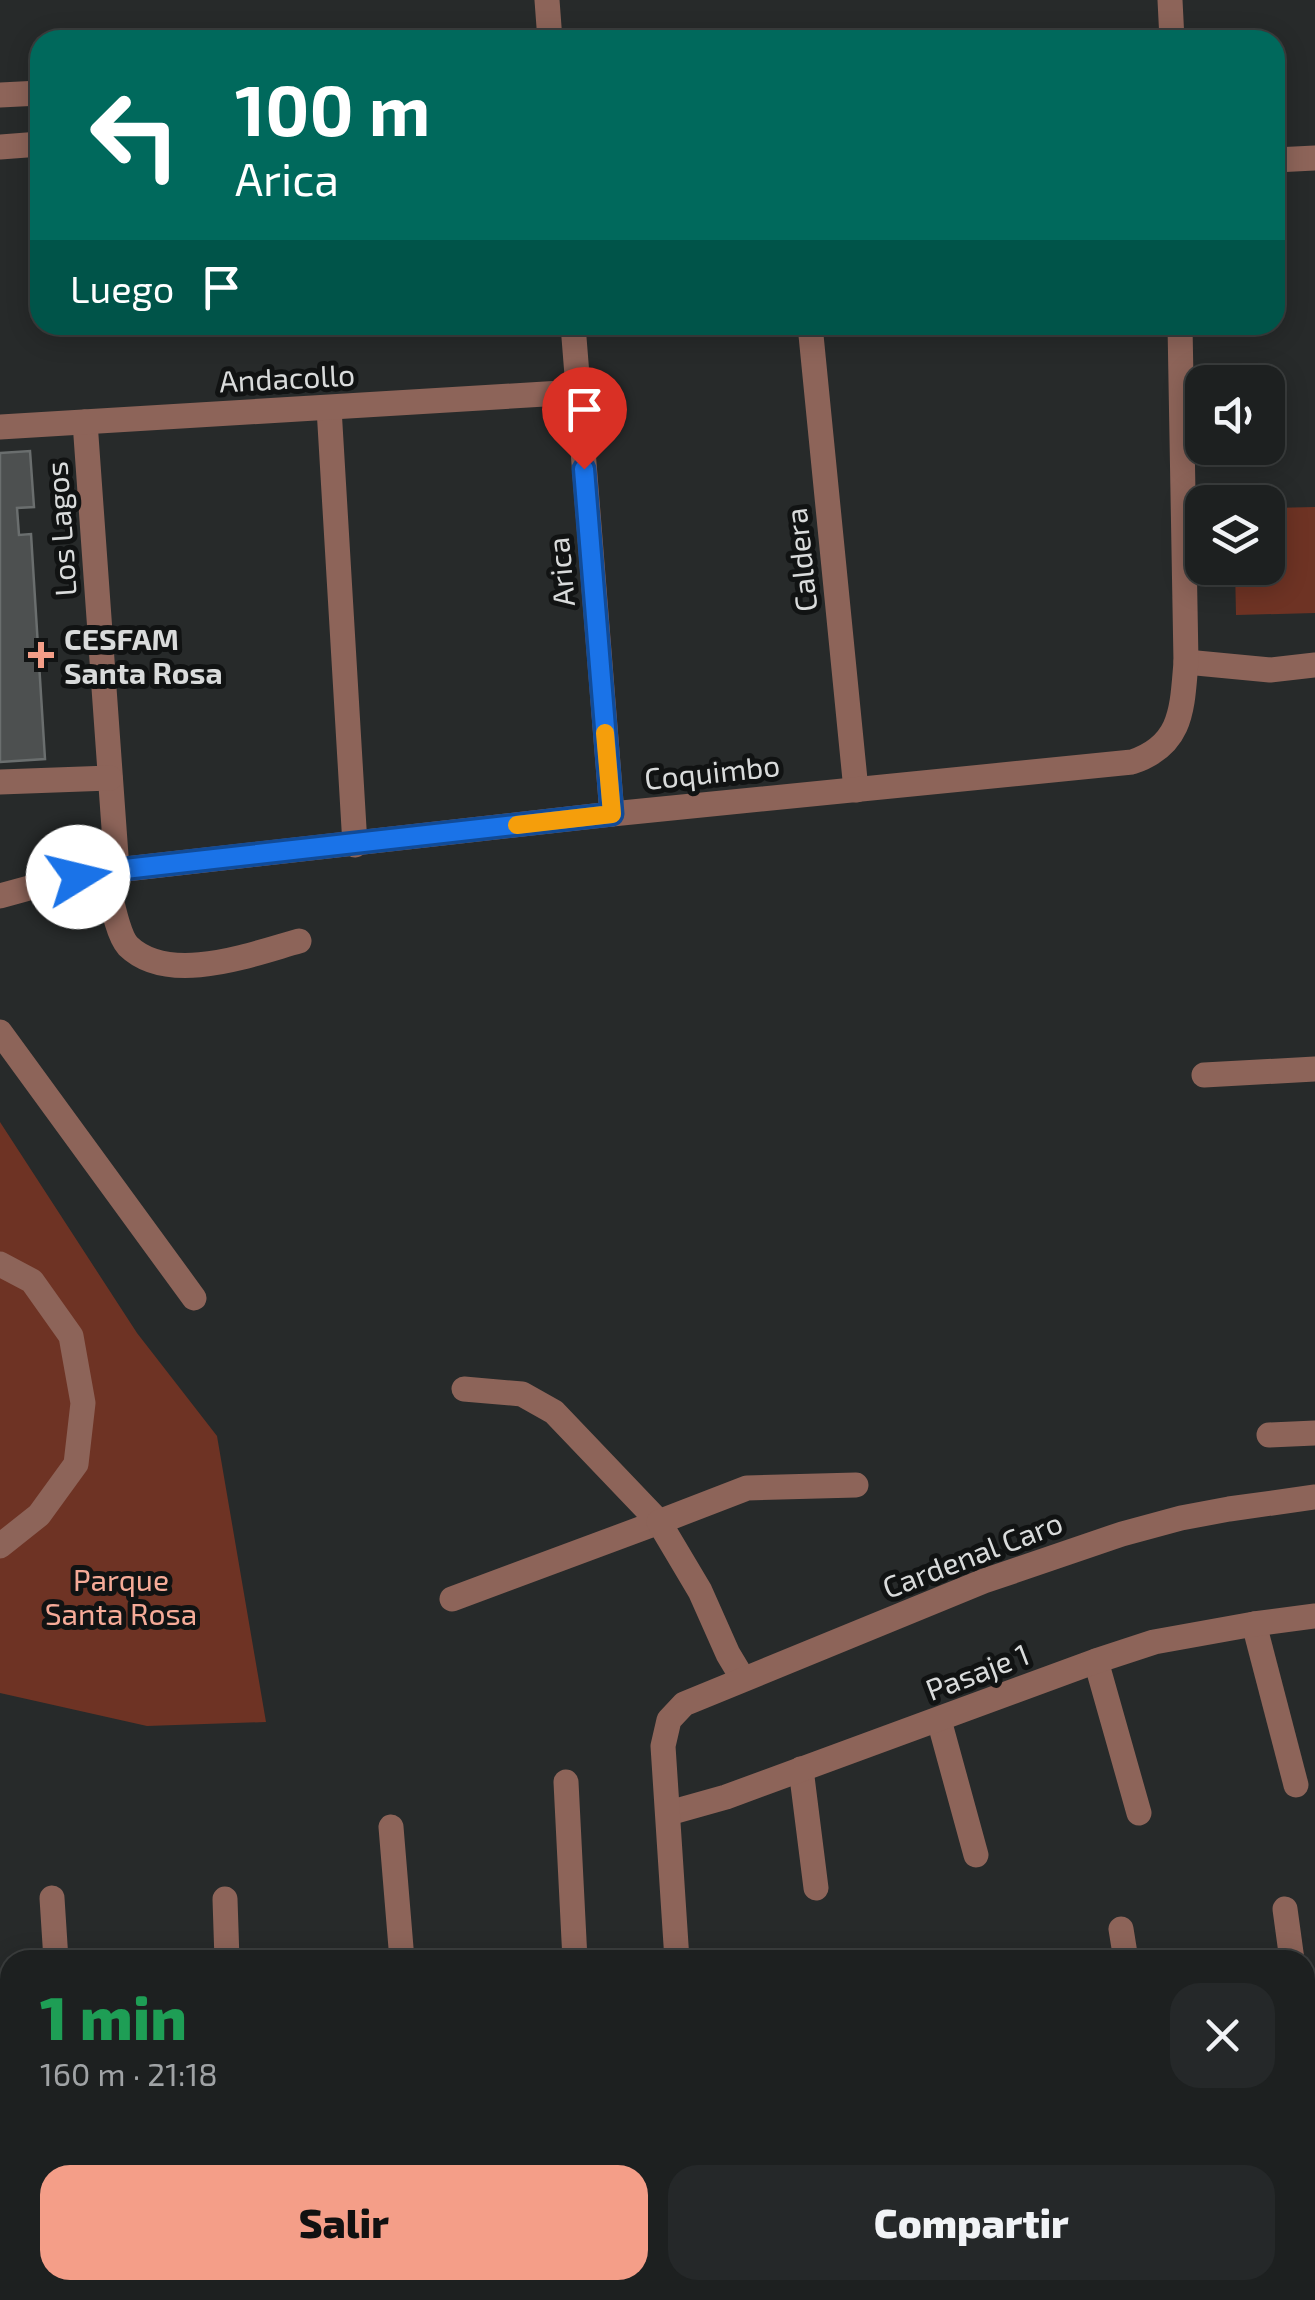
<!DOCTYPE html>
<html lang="es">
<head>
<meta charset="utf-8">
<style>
	body { margin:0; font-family:"Exo 2",sans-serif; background:#252829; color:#f1f3f6; height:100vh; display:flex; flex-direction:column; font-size:38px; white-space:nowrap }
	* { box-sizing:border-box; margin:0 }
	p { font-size:32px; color:#a0a3a5 }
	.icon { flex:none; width:55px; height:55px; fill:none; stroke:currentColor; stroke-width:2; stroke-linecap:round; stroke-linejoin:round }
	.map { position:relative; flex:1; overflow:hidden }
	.details { position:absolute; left:0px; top:1950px; width:1315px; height:350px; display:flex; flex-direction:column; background:#1d2020; border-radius:30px 30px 0 0; box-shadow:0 5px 25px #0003,0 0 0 2px #3b3e3e }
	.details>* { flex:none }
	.hud { position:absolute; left:30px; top:30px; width:1255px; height:305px; border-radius:30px; box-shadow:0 5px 25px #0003,0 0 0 2px #3b3e3e; background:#00695c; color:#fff; overflow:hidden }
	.tools { position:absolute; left:1185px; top:365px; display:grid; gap:20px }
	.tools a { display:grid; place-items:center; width:100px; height:100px; border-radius:20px; background:#1d2020; box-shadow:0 5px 25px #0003,0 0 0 2px #3b3e3e; font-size:50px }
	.pin { position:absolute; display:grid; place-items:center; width:85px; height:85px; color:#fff; margin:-102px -42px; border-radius:50% 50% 50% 0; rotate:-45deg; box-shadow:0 0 10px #0007 }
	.pin .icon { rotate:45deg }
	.me { position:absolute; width:110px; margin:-55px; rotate:81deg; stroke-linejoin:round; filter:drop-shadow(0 0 8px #0008) }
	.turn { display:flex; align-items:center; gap:35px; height:210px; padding:0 40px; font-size:45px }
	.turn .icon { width:130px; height:130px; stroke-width:2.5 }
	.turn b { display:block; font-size:70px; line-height:85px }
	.then { display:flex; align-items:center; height:95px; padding:0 40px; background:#0003; gap:20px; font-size:38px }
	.round { display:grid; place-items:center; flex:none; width:105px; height:105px; border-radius:30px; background:#252829 }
	.headline { display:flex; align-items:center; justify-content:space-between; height:170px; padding:0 40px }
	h1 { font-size:60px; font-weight:800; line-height:75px; color:#1e9e55 }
	.action { display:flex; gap:20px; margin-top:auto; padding:20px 40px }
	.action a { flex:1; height:115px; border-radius:30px; background:#f49e88; color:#111; font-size:40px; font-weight:800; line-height:115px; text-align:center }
	.action a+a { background:#252829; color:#f1f3f6 }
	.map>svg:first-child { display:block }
</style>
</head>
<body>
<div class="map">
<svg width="1315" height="2300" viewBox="0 0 1315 2300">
	<rect width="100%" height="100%" fill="#272a2a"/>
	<g fill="#6e3324">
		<path d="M1315,507V613L1236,615L1235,568H1268V508Z"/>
		<path d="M0,1122L137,1333L217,1436L266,1722L147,1726L0,1693Z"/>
	</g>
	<path fill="#4d5050" stroke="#6a6e6e" stroke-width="2.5" d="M30,451L34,507L17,508L19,535L31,534L45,759L0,762V453Z"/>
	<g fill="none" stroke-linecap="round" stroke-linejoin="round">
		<g stroke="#8d6459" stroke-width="25">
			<path d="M547,0L550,40"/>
			<path d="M1170,0L1172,40"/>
			<path d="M0,95L40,93"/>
			<path d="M0,147L40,144"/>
			<path d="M1275,160L1315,158"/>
			<path d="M573,325L612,814"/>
			<path d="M810,325L856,790"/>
			<path d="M329,408L355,845"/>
			<path d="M85,422L117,870"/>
			<path d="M0,427L578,392"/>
			<path d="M1186,662L1270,670L1315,665"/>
			<path d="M0,782L110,778"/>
			<path d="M105,872C110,890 116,933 128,946C169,986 252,954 299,941"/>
			<path d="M0,896L51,882L117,870L612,814L1132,762C1183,745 1182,708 1186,662L1180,325"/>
			<path d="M0,1032L194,1298"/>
			<path d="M1204,1075L1315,1069"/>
			<path d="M0,1264L32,1281L71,1336L83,1403L76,1464L39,1515L0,1546"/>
			<path d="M1269,1435L1315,1433"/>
			<path d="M452,1599L659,1522L554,1412L522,1394L464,1389"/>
			<path d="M1254,1624L1296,1785"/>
			<path d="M1096,1661L1139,1813"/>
			<path d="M743,1679L728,1654L700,1591L659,1522L747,1488L856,1485"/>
			<path d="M939,1720L976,1855"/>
			<path d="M801,1769L816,1888"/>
			<path d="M566,1782L575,1960"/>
			<path d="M669,1813L726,1797L1096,1661L1154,1642L1254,1624L1315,1616"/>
			<path d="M391,1827L402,1960"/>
			<path d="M52,1898L56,1960"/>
			<path d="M225,1899L227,1960"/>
			<path d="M1285,1909L1292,1960"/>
			<path d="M1121,1929L1126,1960"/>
			<path d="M677,1960L663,1746L669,1720L684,1704L984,1581L1122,1534L1181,1518L1229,1509L1315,1497"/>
			<path d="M1305,2050L1315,2048"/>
			<path d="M1305,2084L1315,2214"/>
			<path d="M77,2290V2300"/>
			<path d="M701,2290L702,2300"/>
			<path d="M856,2290L857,2300"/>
			<path d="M1002,2290L1003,2300"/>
			<path d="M1162,2290V2300"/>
			<path d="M173,2300L197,2290"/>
		</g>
	</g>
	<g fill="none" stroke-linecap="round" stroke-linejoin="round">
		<g stroke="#114b97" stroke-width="25">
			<path id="route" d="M78,877L116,870L612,814L584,469"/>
		</g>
		<use href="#route" stroke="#1a73e8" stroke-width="18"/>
		<path stroke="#f59e0b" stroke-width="18" d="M517,825L612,814L605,733"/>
	</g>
	<path fill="#f49e88" stroke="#111313" stroke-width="4" d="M36 640h10v10h10v10h-10v10h-10v-10h-10v-10h10z"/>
	<g text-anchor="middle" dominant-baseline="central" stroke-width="10" stroke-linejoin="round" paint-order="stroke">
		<g font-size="30" fill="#d9dbdb" stroke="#111313">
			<text transform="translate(287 377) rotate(-3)">Andacollo</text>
			<text transform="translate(60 529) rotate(-94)">Los Lagos</text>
			<text transform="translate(800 560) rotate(-96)">Caldera</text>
			<text transform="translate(560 572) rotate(-95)">Arica</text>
			<text transform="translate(712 771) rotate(-6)">Coquimbo</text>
			<text transform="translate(972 1554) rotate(-21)">Cardenal Caro</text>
			<text transform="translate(977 1671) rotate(-21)">Pasaje 1</text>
		</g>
		<g font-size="30" font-weight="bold" fill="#d9dbdb" stroke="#111313" text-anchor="start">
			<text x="64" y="638">CESFAM<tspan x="64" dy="34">Santa Rosa</tspan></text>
		</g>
		<g font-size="30" fill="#f6ab98" stroke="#111313">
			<text x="121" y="1579">Parque<tspan x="121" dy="34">Santa Rosa</tspan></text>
		</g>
	</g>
</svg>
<div class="tools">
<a><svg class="icon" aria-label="sound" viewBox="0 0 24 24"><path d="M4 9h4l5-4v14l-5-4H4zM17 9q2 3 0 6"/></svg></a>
<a><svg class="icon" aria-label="layers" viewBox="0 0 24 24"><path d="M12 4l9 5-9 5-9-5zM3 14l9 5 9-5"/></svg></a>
</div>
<div class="pin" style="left:584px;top:469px;background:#d93025"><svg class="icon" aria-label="arrive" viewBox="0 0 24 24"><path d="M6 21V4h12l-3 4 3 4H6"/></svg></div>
<svg class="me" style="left:78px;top:877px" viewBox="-20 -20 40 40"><circle r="19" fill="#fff"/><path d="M0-13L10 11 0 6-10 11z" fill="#1a73e8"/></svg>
<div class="hud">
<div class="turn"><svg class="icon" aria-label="left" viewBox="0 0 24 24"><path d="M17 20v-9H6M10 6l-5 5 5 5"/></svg><div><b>100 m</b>Arica</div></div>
<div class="then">Luego<svg class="icon" aria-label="arrive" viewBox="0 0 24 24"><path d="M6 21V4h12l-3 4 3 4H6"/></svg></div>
</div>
<section class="details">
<div class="headline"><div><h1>1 min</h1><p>160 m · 21:18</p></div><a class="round"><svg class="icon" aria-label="close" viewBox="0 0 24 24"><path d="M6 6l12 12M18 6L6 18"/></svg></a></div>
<div class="action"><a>Salir</a><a>Compartir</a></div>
</section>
</div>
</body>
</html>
